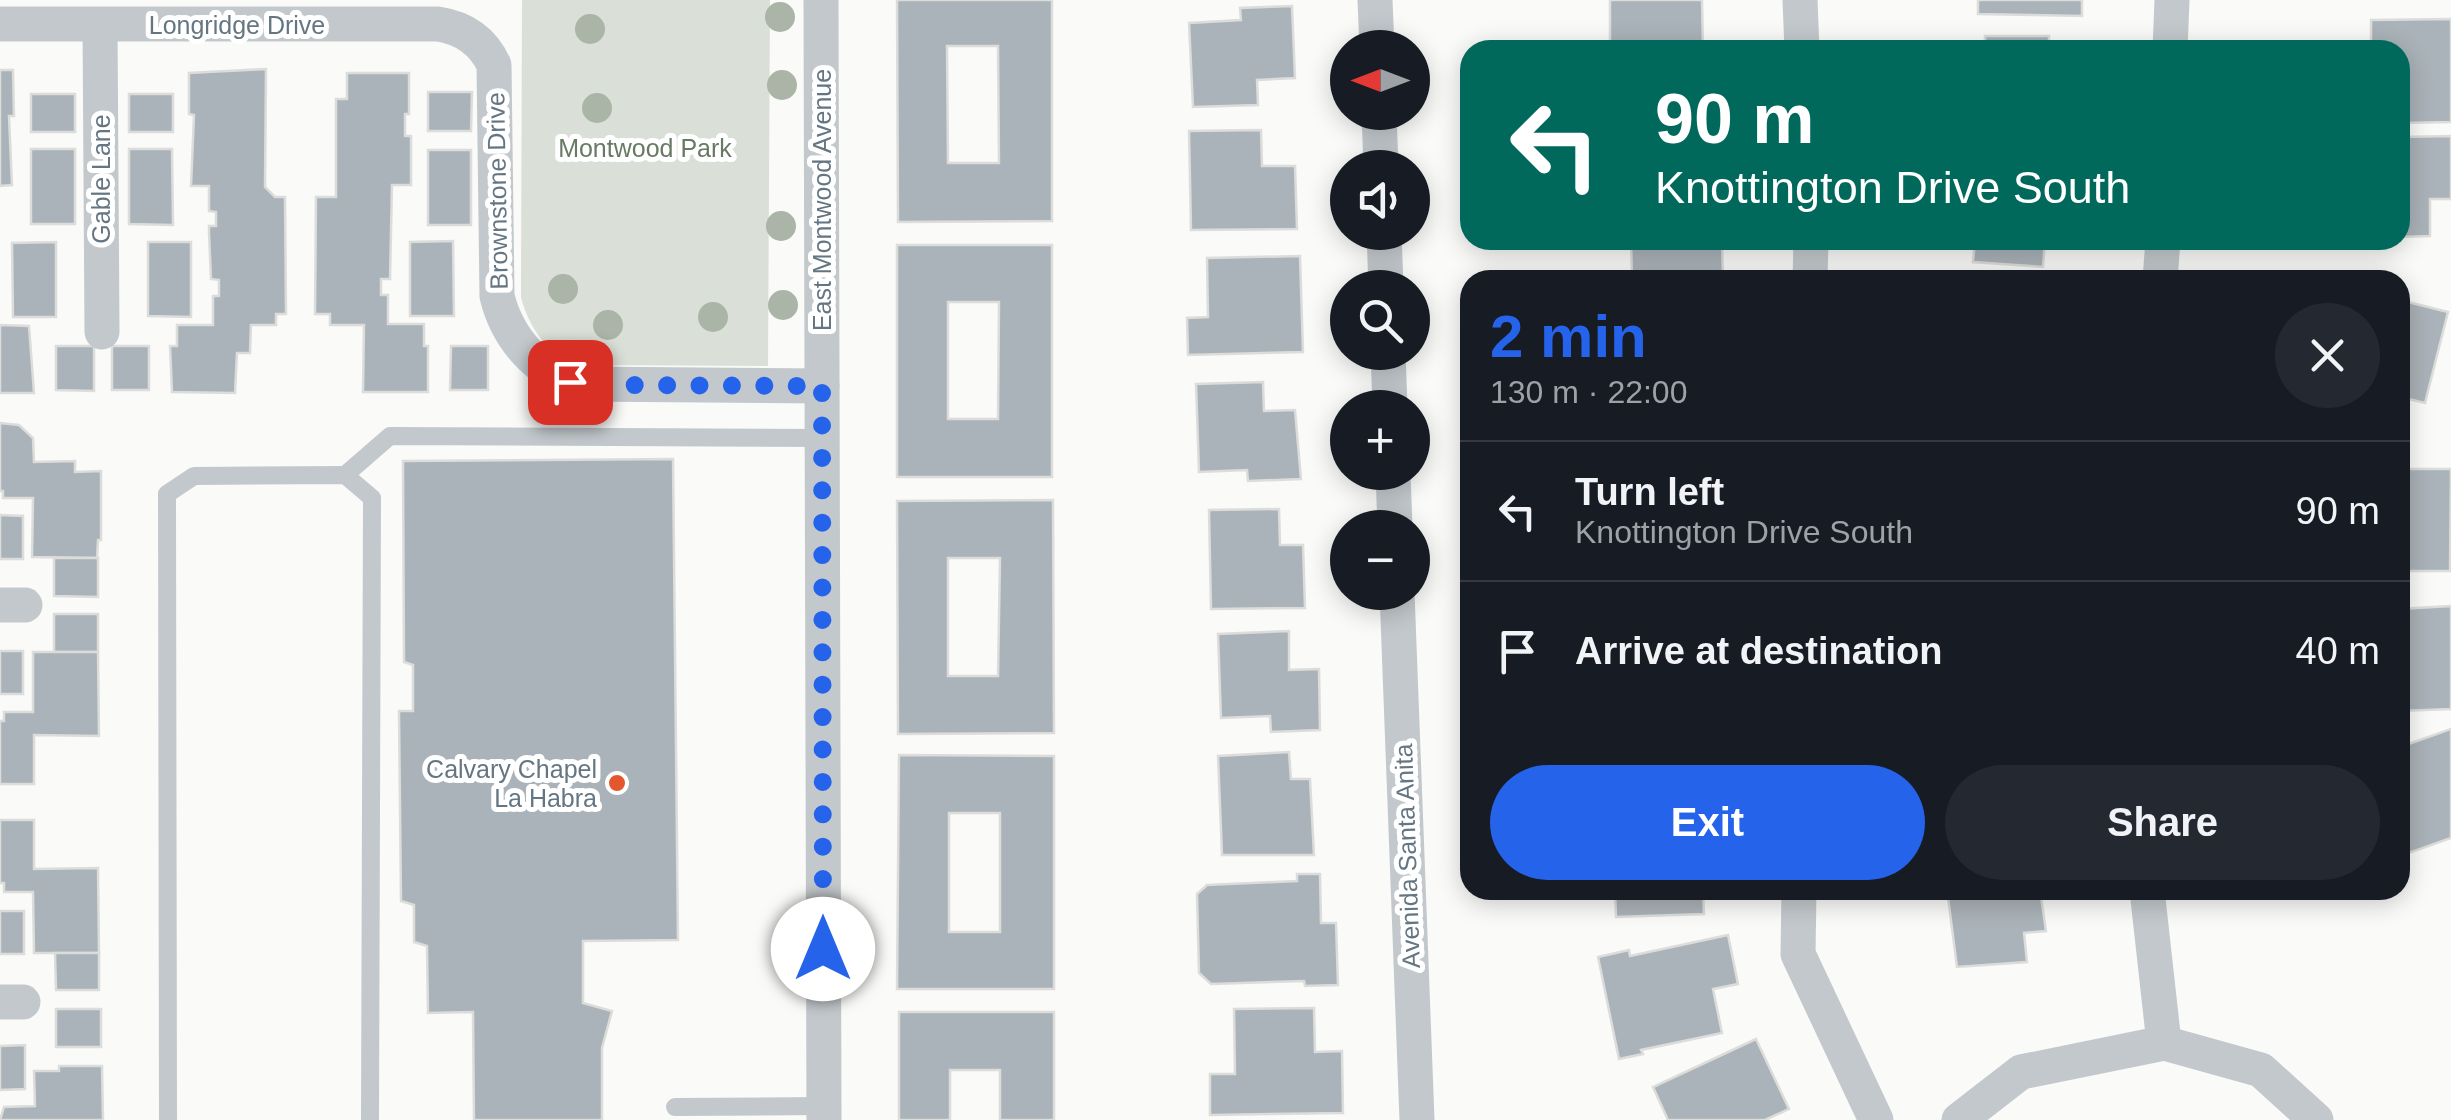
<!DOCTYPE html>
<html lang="en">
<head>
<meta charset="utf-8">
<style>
	body { margin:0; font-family:Helvetica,sans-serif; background:#242831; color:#f1f3f6; height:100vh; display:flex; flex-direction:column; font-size:38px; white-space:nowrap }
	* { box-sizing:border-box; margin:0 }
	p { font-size:32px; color:#9ea1a6 }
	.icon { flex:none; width:55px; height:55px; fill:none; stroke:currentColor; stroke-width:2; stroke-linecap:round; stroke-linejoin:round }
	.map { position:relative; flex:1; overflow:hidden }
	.sheet { position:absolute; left:1460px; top:270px; width:950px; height:630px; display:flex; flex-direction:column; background:#171b24; border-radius:30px; box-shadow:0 5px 25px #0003 }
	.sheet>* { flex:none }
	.hud { position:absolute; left:1460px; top:40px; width:950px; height:210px; border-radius:30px; box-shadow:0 5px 25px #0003; background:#00695c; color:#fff; overflow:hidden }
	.needle { width:65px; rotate:270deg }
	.fabs { position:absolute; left:1330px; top:30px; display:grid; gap:20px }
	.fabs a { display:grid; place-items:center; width:100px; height:100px; border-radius:50%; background:#171b24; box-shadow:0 5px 25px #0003; font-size:50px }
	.pin { position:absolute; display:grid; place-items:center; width:85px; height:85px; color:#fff; margin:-42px; border-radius:20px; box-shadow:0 5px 15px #0006 }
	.me { position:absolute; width:110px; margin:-55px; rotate:0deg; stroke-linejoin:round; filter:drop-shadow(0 0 8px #0008) }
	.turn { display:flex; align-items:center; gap:35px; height:210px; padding:0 30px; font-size:45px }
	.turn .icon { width:130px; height:130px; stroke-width:2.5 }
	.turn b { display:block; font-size:70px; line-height:85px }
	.round { display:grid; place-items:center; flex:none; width:105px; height:105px; border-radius:52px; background:#242831 }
	.overview { display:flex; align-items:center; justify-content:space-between; height:170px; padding:0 30px }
	h1 { font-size:60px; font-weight:700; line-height:75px; color:#2563eb }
	.primary-button { display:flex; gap:20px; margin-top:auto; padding:20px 30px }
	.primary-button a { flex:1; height:115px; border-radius:60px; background:#2563eb; color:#fff; font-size:40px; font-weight:700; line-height:115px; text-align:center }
	.primary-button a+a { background:#242831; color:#f1f3f6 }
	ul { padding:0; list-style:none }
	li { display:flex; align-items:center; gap:30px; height:140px; padding:0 30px; border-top:2px solid #363941 }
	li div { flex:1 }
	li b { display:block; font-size:38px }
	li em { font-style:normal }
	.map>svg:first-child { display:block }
</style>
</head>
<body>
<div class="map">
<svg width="2451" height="1120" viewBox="0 0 2451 1120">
	<rect width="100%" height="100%" fill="#fafaf8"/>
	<path fill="#dadfd7" d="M522,0H770L768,366L579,365C548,357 528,326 521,297Z"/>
	<g fill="#aab3b9" stroke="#dcdcda" stroke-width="2.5" fill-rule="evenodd">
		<path d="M897,0H1052V221L898,222ZM947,46H998L999,163H948Z"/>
		<path d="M1610,0H1702L1703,50H1610Z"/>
		<path d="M1978,0H2082V16L1978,14Z"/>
		<path d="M1292,6L1295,78L1257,80L1258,105L1193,107L1189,23L1241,20L1240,8Z"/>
		<path d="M2451,19V122L2400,123V50H2371V20Z"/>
		<rect x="1985" y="36" width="64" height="14"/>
		<path d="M266,69L265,187L275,197H285L286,314H276V325H251L250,353H237L235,393L172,392L170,346H177V325H213V296H219V280L211,279L209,233V226H216V212L209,211V186H191L194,115L189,114V73Z"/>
		<path d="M0,70H13L14,116H9L12,185L0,186Z"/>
		<path d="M347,73H409V114H405V136H411V185H392L390,279H381V295H388V324H424V346H428V392H363L364,325H330V314H315L316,197H336V99H347Z"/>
		<path d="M428,92H472L471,131H428Z"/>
		<rect x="31" y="94" width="44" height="38"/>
		<rect x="129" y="94" width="44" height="38"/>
		<path d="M1261,130L1262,166H1295L1297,229L1191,230L1189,131Z"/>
		<path d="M2451,136V199H2430V236L2400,237V137Z"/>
		<rect x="31" y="149" width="44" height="75"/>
		<path d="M129,149H172L173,225L129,224Z"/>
		<rect x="428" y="150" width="43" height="75"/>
		<path d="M1631,240H1722L1723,280H1632Z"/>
		<path d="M1975,240H2045L2043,267L1973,262Z"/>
		<path d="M453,241L454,316H410V242Z"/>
		<path d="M56,242V317H13L12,243Z"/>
		<path d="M148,242H191V317L148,316Z"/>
		<path d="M897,245H1052V477H897ZM948,302H999L998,419H948Z"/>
		<path d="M1300,256L1303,352L1188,355L1187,318L1208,317L1207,258Z"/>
		<path d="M2400,300L2448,312L2425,403L2400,397Z"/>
		<path d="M0,325L29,326L34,393H0Z"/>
		<path d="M56,346H94V391L56,390Z"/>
		<rect x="112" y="346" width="37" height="44"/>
		<path d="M451,346H488V390H450Z"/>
		<path d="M1263,382L1264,411L1295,410L1301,479L1248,481L1247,470L1199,472L1196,384Z"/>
		<path d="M0,423L19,425L33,438L34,462L75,461V472L101,471V540H98L97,558L32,557L33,498H3V491H0Z"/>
		<path d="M673,459L678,940L583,941V1003L612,1011L602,1048V1120H474L473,1012L428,1013L427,946L414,942V905L401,901L399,711H413V665L404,662L403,461Z"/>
		<path d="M2400,469H2451L2450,571H2400Z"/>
		<path d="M1053,500L1054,733L898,734L897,501ZM948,558H1000L998,676H948Z"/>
		<path d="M1279,509L1280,545H1303L1305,608L1211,609L1209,510Z"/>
		<path d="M0,515L23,516V559H0Z"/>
		<path d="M54,558H98V597L54,596Z"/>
		<path d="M2451,606V709L2400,711V609Z"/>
		<rect x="54" y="614" width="44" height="38"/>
		<path d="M1289,631V670L1319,669L1320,730L1271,732L1270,716L1221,718L1218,634Z"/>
		<rect x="0" y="651" width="23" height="43"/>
		<path d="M33,652H98L99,736L34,735V784H0V721H4V712H33Z"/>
		<path d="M2451,729V838L2409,853L2400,829V747Z"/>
		<path d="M1289,752L1291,779H1310L1314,855H1222L1218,756Z"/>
		<path d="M899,755L1054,756V989H897ZM949,813H1000V932H949Z"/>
		<path d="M0,820H34V869L98,868L99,953H34L33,892H4V883H0Z"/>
		<path d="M1297,874H1320L1321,923H1336L1338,985L1305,986L1304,981L1211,984L1199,973L1197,894L1207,885L1297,881Z"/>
		<path d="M1615,890H1703L1704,914L1616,917Z"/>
		<path d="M1947,890H2040L2046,931L2024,933L2027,962L1957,967Z"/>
		<rect x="0" y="911" width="24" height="43"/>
		<path d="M1728,935L1738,984L1713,989L1722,1033L1641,1050L1643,1054L1619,1059L1598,957L1629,950L1630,956Z"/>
		<path d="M55,953H99V990H56Z"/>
		<path d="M1314,1008L1315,1052L1342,1051L1343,1113L1210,1115V1074H1235L1234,1009Z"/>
		<rect x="56" y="1009" width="45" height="38"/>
		<path d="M899,1012H1054V1120H1000V1070H950V1120H899Z"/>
		<path d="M1756,1039L1789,1109L1765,1120H1668L1653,1087Z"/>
		<path d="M25,1045V1089L0,1090V1046Z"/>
		<path d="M59,1066H102L103,1120H0L4,1107L35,1106L34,1071H59Z"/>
	</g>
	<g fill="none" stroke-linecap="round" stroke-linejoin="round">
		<g stroke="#c3c8cc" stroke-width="18">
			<path d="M345,475L390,436L822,438"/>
			<path d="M675,1107L824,1106"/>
			<path d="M168,1120L167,494L194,476L345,475L372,498L370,1120"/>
		</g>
		<g stroke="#c3c8cc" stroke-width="35">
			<path d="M821,0L824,1120"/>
			<path d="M1375,0L1377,48"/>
			<path d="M1800,0L1802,50"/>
			<path d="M0,24H438C464,28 483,41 494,65L497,296C507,338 540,377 583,384L822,386"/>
			<path d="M100,25L102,332"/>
			<path d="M2170,50L2172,0"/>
			<path d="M1379,112L1381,168"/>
			<path d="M1384,232L1386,288"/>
			<path d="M1810,280L1811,240"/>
			<path d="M2160,280L2163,240"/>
			<path d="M1388,352L1390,408"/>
			<path d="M1393,472L1395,528"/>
			<path d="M1397,592L1417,1120"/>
			<path d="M0,605H25"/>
			<path d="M1799,890L1798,954L1876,1120"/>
			<path d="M2147,890L2164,1043"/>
			<path d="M0,1002H23"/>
			<path d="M1959,1120L2021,1072L2164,1043L2261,1070L2316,1120"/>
		</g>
	</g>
	<g fill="#aab4a7">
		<circle cx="780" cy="17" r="15"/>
		<circle cx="590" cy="29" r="15"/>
		<circle cx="782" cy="85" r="15"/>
		<circle cx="597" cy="108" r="15"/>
		<circle cx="781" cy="226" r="15"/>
		<circle cx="563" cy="289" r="15"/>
		<circle cx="783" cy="305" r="15"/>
		<circle cx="713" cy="317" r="15"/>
		<circle cx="608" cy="325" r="15"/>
	</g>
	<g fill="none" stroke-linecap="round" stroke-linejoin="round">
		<path stroke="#2563eb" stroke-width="18" stroke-dasharray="0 32.4" d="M570,382L618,385L822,386L823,949"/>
	</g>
	<circle fill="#e4572e" stroke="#fff" stroke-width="4" cx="617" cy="783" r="10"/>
	<g text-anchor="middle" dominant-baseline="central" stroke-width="10" stroke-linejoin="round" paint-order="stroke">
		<g font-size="25" fill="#657683" stroke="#fff">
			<text x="237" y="25">Longridge Drive</text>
			<text transform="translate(101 179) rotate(-90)">Gable Lane</text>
			<text transform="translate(497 191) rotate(-91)">Brownstone Drive</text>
			<text transform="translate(822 200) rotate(-90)">East Montwood Avenue</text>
			<text transform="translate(1407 856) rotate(-92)">Avenida Santa Anita</text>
		</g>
		<g font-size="25" fill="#687a64" stroke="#fff">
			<text x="645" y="148">Montwood Park</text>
		</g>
		<g font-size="25" fill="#657683" stroke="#fff" text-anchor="end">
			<text x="597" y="769">Calvary Chapel<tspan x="597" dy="29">La Habra</tspan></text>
		</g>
	</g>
</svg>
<div class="fabs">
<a><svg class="needle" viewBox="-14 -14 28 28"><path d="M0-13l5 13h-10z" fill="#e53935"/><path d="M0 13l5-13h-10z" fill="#9ea1a6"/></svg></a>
<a><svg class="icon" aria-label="sound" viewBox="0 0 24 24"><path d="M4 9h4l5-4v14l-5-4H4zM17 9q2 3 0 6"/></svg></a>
<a><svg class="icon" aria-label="search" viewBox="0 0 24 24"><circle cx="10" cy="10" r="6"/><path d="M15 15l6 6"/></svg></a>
<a>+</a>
<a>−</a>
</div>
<div class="pin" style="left:570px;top:382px;background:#d93025"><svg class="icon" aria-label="arrive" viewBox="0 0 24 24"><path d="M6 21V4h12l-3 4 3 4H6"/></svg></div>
<svg class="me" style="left:823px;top:949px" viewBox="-20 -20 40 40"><circle r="19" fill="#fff"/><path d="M0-13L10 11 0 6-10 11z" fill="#2563eb"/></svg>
<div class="hud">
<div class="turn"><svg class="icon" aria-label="left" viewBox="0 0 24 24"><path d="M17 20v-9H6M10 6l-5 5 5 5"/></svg><div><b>90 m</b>Knottington Drive South</div></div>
</div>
<section class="sheet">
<div class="overview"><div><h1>2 min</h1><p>130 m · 22:00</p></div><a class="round"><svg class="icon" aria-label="close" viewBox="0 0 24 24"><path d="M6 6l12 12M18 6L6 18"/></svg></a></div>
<ul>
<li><svg class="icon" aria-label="left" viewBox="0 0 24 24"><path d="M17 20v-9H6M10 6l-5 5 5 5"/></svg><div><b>Turn left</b><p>Knottington Drive South</p></div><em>90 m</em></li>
<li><svg class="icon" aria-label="arrive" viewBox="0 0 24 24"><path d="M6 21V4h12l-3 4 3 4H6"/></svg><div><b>Arrive at destination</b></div><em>40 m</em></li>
</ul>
<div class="primary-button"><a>Exit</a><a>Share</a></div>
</section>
</div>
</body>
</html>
